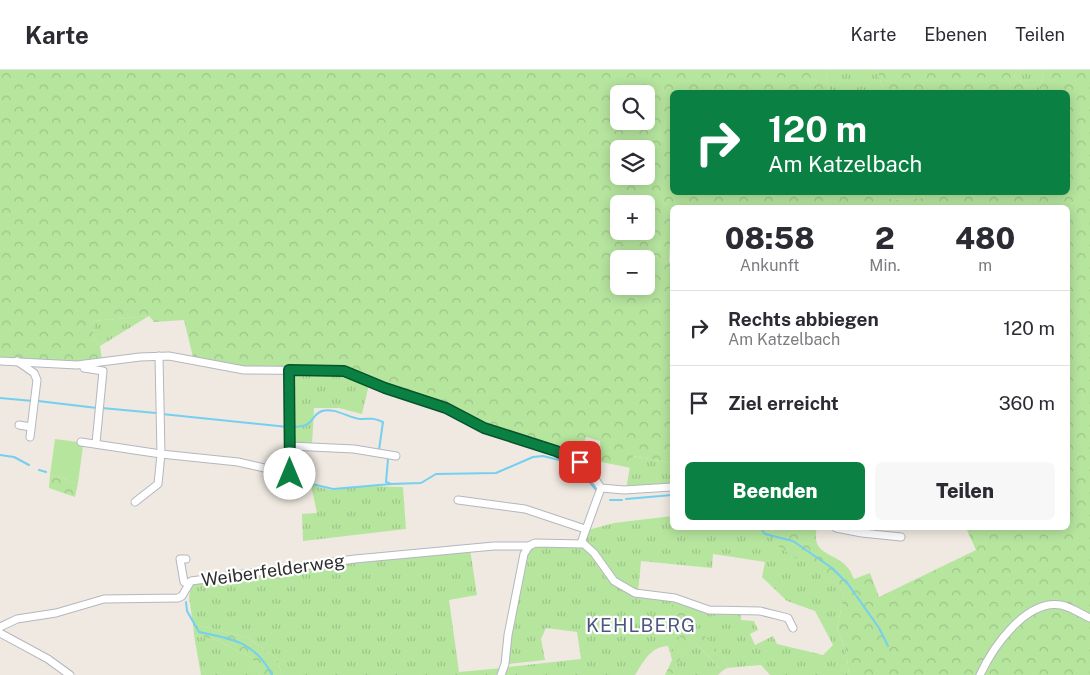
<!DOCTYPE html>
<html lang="de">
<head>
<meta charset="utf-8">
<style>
	body { margin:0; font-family:"Public Sans",sans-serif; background:#f7f7f7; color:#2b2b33; height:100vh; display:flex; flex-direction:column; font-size:19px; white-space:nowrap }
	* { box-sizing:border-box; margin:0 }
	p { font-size:16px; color:#7c7c81 }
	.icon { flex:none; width:28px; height:28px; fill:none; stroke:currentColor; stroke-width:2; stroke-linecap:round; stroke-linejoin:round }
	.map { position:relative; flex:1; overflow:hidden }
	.side { position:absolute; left:670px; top:135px; width:400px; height:325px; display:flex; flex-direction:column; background:#fff; border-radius:8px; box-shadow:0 2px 12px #0003 }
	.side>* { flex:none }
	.top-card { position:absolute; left:670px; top:20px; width:400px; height:105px; border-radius:8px; box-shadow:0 2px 12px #0003; background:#0b8043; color:#fff; overflow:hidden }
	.tools { position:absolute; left:610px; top:15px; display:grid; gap:10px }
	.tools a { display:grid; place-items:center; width:45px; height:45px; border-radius:8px; background:#fff; box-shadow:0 2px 12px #0003; font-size:25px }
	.pin { position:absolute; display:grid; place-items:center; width:42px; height:42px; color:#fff; margin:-21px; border-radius:10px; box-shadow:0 2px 8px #0006 }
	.me { position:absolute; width:55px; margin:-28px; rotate:0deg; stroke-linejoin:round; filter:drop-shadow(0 0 4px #0008) }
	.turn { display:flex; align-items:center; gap:18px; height:105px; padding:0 15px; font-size:22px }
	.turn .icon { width:65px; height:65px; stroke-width:2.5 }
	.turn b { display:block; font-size:35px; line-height:42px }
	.eta { display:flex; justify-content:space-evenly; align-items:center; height:85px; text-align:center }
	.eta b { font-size:30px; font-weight:800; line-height:35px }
	.cta { display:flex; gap:10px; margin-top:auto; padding:10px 15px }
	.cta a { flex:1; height:58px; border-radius:8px; background:#0b8043; color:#fff; font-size:20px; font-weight:800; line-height:58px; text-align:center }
	.cta a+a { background:#f7f7f7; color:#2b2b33 }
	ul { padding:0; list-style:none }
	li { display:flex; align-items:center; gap:15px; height:75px; padding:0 15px; border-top:1px solid #e1e1e2 }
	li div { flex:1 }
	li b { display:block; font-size:19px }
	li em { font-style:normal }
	header { display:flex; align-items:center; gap:30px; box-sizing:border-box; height:70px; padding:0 25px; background:#fff; border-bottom:1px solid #e1e1e2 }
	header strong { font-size:24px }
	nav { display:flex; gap:28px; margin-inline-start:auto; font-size:18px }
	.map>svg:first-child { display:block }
</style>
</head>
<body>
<header>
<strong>Karte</strong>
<nav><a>Karte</a><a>Ebenen</a><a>Teilen</a></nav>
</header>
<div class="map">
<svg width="1090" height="605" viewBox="0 0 1090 605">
	<defs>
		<pattern id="grass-tufts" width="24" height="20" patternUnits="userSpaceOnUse" patternTransform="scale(1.25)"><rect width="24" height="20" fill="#b6e59e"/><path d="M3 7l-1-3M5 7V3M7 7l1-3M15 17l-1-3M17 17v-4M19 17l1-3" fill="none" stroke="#9dc588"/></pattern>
		<pattern id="forest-crowns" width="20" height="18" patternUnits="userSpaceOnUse" patternTransform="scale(1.25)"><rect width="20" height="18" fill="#b6e59e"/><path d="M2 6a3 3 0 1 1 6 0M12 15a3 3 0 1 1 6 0" fill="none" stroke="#9dc588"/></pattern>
	</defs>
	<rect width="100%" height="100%" fill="#efe9e1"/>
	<g fill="url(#grass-tufts)">
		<path d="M826,0H877L884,22H829Z"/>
		<path d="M1017,0H1044L1039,22H1033L1014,6Z"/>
		<path d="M875,123H926L922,128L893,130Z"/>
		<path d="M149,246L100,276L94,269L93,251Z"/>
		<path d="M293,302H336L370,310L362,344L339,338H314L312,375L296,374L293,369Z"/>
		<path d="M632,386L672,393V417L626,419Z"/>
		<path d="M311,415L331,420L364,416L403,417L406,459L303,471L302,444L317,443Z"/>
		<path d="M672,446V458H769L797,489L819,493L844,524L837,559L846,579L849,605H770L761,595L727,598L725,590L670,541L684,559L670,582L668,576C650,577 644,591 635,605H504L508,597L581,589L577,562L546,558L541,569L545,590L508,594L511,563L527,483L535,475H582L626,521L669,529L708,542L721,544L741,542V550L754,551L758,560L750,564L755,575L773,566L777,574L823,585L833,575L815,541L787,531L762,507L765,492L713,484L712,498L641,491L638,522L616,510L584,472L588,460L614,453Z"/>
		<path d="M470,479L477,525L449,530L459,602L502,598L499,605H282L277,589L248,568L193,554L189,527L192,512L289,498Z"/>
		<path d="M194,565L216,570L252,588L260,605H201Z"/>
		<path d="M695,572L722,601L718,605H672L687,574Z"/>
	</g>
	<g fill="url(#forest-crowns)" fill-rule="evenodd">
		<path d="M0,0H826L829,22H672V122H875L893,130L922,128L926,122H1068V22H1039L1044,0H1090V605H849L846,579L837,559L844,524L819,494L797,489L773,473L772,459L769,458H817C810,486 836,482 848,498C851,501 852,506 854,509L870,503L879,527L976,480L966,458H1068V138H672V170L670,172L669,192L672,193V393L633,386L631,398L601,392L600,371L586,367L579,388L344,298C304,295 263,301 223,295C213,293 203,290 193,287L184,250L154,252L149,246L93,251L94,269L100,276L102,290L80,292L0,289ZM619,24H646V51H619ZM619,79H646V106H619ZM619,134H646V161H619ZM619,189H646V216H619Z"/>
		<path d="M877,0H1017L1014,6L1033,22H884Z"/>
		<path d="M50,405L78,413L75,427L49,418Z"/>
		<path d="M678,534L725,590L727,598L722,601L695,572L687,575L672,605H665L672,590L670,582L684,559L669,541L672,535Z"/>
		<path d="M193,554L248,568L277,589L282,605H260L252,588L216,570L194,565Z"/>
	</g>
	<path fill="#b6e59e" d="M55,369L78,372L83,376L78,413L50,405Z"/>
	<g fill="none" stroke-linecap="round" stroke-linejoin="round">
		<g stroke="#75cff0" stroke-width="2">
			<path d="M0,328L33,331"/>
			<path d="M38,331L97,338"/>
			<path d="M102,338L156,343"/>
			<path d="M162,344L288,357"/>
			<path d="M293,357C316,357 309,346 322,341C334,337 349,348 360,349C371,349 371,347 383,352L379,380"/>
			<path d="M0,385L14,387L29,395"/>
			<path d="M388,389L386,412L391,414L421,413L436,404L496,403L533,387L543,386L559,390"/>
			<path d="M564,392L576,396"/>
			<path d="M579,399L597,421"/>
			<path d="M39,400L46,402"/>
			<path d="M271,403L286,407"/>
			<path d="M295,410L333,419L391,414"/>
			<path d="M626,429L672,425"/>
			<path d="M610,430H622"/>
			<path d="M761,458L765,464L793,471L832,498L848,514L879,558L888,576"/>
			<path d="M186,532L187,541L199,562C233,569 255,572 272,605"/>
		</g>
		<g stroke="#b4b7c1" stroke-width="9">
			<g id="minor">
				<path d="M159,286L161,384L238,392L290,404L289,300"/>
				<path d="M0,291L77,295L140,287L169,286L244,300L344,301L385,318L446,337L484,358L575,389L589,400L601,418L624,420L672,417"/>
				<path d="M17,291L34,303L37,310L30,367"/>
				<path d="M84,298L103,301L96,373"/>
				<path d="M19,355L31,357"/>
				<path d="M81,372L161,384L158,414L135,432"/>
				<path d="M290,376L354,379L396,386"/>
				<path d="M458,430L525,439L585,459"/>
				<path d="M836,458L862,463L901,467"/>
				<path d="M581,473L601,418"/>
				<path d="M186,489H180L184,512L188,513"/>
				<path d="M0,557L17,549L56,543L104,529L178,528L182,526L191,511L355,489L494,476H529"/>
				<path d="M0,563L48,589L70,605"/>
				<path d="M501,605L505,594L508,565L524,484L529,476L535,473L584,474L594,483L614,511L635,523L675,528L709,540L760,541L788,548L793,558"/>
				<path d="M980,605C993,577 1026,529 1061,535C1071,537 1081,544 1090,548"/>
			</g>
		</g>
		<use href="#minor" stroke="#fff" stroke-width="7"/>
	</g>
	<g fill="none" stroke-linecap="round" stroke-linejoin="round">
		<g stroke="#07532c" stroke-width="12">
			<path id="route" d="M290,404L289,300L344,301L385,318L446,338L484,358L556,381L580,392"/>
		</g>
		<use href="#route" stroke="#0b8043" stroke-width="9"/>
	</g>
	<g text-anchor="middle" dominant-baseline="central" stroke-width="4.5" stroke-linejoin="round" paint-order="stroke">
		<g font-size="18" fill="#2e2e2e" stroke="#fff">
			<text transform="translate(273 500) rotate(-8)">Weiberfelderweg</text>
		</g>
		<g font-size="19" letter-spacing="1" fill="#4d5680" stroke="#fff">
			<text x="641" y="555">KEHLBERG</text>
		</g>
	</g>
</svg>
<div class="tools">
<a><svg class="icon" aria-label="search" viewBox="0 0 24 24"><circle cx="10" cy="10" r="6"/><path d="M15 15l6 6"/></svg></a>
<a><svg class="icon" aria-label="layers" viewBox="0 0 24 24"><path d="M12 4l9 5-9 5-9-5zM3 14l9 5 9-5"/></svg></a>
<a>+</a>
<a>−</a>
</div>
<div class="pin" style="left:580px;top:392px;background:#d93025"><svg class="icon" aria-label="arrive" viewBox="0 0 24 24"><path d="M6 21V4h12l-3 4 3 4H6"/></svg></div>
<svg class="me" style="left:290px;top:404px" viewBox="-20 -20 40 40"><circle r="19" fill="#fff"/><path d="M0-13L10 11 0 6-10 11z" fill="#0b8043"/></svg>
<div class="top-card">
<div class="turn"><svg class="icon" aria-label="right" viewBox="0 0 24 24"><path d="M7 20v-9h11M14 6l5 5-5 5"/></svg><div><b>120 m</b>Am Katzelbach</div></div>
</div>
<section class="side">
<div class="eta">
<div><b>08:58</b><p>Ankunft</p></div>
<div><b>2</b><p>Min.</p></div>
<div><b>480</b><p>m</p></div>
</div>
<ul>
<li><svg class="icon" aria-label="right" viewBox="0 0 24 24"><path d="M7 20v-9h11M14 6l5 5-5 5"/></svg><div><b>Rechts abbiegen</b><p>Am Katzelbach</p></div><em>120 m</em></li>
<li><svg class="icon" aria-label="arrive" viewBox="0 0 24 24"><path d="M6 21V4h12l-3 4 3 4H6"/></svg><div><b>Ziel erreicht</b></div><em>360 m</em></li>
</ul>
<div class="cta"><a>Beenden</a><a>Teilen</a></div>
</section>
</div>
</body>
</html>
